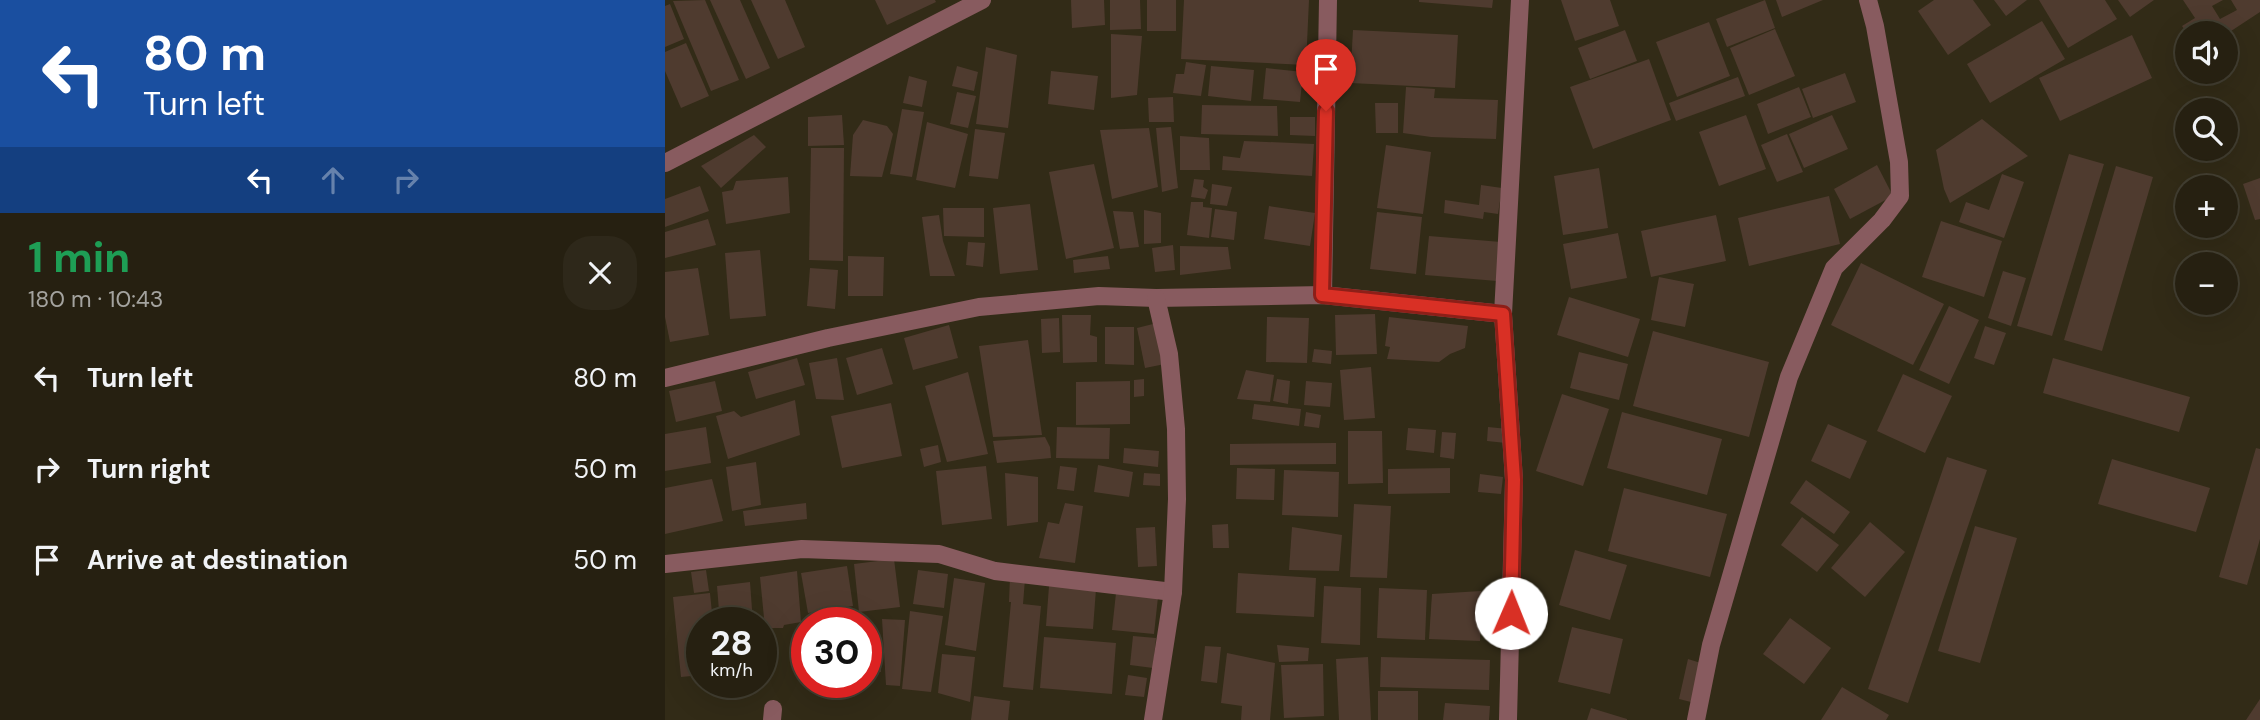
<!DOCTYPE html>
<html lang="en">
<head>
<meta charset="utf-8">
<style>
	body { margin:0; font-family:"DM Sans",sans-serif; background:#2e281a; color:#f1f3f6; height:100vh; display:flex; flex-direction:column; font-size:26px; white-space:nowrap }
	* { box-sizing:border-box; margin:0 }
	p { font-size:23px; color:#a4a39f }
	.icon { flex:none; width:38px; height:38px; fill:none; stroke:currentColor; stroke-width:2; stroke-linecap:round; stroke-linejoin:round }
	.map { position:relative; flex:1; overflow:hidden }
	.drawer { display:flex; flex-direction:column; background:#262011; width:665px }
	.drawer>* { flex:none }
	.hud { background:#1a4fa0; color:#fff; overflow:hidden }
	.controls { position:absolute; left:1510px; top:21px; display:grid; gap:14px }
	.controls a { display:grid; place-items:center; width:63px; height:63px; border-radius:50%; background:#262011; box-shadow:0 7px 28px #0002,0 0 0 2px #423e31; font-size:35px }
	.speed { position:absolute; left:21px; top:607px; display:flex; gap:14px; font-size:35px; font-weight:700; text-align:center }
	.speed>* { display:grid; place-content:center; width:91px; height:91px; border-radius:50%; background:#262011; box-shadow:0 7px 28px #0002,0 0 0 2px #423e31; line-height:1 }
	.speed small { font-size:18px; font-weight:400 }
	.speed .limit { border:10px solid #d22; background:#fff; color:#111 }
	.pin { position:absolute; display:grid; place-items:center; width:60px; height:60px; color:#fff; margin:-72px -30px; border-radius:50% 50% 50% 0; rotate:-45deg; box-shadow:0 0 7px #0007 }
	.pin .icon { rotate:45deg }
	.me { position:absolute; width:77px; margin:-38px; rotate:1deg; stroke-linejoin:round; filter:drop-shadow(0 0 5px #0008) }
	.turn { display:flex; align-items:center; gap:24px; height:147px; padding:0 28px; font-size:32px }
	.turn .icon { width:91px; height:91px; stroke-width:2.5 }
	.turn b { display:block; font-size:49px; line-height:60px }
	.lanes { display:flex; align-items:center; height:66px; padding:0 28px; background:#0003; justify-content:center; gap:35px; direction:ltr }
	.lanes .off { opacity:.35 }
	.round { display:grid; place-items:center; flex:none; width:74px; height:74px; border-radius:28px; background:#2e281a }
	.summary { display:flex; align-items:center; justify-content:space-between; height:119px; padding:0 28px }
	h1 { font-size:42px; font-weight:700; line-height:52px; color:#1e9e55 }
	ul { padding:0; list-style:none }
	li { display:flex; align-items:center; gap:21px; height:91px; padding:0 28px }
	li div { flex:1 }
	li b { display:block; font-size:26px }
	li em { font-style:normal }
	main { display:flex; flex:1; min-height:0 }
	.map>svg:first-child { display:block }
</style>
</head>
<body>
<main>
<section class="drawer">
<div class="hud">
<div class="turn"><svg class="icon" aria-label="left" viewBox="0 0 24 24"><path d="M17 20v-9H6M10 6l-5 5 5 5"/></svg><div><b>80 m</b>Turn left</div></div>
<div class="lanes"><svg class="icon" aria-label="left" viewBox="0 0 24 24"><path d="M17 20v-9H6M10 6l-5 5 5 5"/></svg><svg class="icon off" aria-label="ahead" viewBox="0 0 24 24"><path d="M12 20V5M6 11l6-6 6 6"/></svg><svg class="icon off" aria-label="right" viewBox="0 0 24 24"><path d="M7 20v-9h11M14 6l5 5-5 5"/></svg></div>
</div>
<div class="summary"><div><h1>1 min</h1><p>180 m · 10:43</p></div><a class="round"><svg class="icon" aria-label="close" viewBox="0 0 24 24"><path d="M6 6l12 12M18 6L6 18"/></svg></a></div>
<ul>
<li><svg class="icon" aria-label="left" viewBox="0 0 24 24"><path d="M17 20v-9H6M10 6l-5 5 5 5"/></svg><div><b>Turn left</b></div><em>80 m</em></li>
<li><svg class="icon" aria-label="right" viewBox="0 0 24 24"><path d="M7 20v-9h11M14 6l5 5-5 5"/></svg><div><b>Turn right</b></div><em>50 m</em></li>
<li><svg class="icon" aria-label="arrive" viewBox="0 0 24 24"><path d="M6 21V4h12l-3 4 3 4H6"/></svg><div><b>Arrive at destination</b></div><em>50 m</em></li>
</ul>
</section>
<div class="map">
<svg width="1595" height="720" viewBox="0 0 1595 720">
	<rect width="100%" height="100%" fill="#322b17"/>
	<g fill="#4f3b2f">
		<path d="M40,0L74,80L46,91L8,1Z"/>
		<path d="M45,0H75L105,68L81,79Z"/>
		<path d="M86,0H120L140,47L113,59Z"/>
		<path d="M210,0H270L271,2L222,25Z"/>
		<path d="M406,0H439L440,25L407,28Z"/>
		<path d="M445,0H475L476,29L445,30Z"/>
		<rect x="482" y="0" width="29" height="31"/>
		<path d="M519,0H644L641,65L516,59Z"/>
		<path d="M754,0H828L827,8L754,2Z"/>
		<path d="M896,0H945L954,26L910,41Z"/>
		<path d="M1100,0L1110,28L1062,47L1051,19Z"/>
		<path d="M1111,0H1158L1117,17Z"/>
		<path d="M1269,0H1308L1326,25L1283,55L1253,11Z"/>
		<path d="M1329,0H1362L1341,16Z"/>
		<path d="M1374,0H1440L1452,19L1403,48Z"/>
		<path d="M1453,0H1489L1465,17Z"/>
		<path d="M1518,0H1558L1547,6L1555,19L1572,10L1566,0H1595V12L1563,33H1522L1517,26L1530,18Z"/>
		<path d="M5,4L19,39L0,47V6Z"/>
		<path d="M1377,21L1400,59L1325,103L1302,64Z"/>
		<path d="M1044,22L1065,76L1012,97L991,42Z"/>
		<path d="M1110,29L1130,76L1084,95L1065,48Z"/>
		<path d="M688,30L793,35L790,88L685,83Z"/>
		<path d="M960,30L972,61L925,79L913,48Z"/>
		<path d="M446,34L477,36L472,95L446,98Z"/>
		<path d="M1467,35L1487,78L1395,121L1374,78Z"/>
		<path d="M21,43L44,96L16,108L0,71V52Z"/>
		<path d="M321,47L352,55L343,128L311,124Z"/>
		<path d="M984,59L1006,120L928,149L905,87Z"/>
		<path d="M521,62L541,65L536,96L508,93L511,74H519Z"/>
		<path d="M292,66L313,72L309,91L287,86Z"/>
		<path d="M546,66L589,70L586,101L543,96Z"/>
		<path d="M601,68L638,72L635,102L598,99Z"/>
		<path d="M386,71L433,76L429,110L383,104Z"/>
		<path d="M1180,73L1191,102L1148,118L1137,89Z"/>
		<path d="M244,76L262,81L257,107L238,103Z"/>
		<path d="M1073,77L1080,96L1011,121L1004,103Z"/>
		<path d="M741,87L770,89L769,98L833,100L831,139L766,137L738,133Z"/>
		<path d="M1134,87L1146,117L1103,134L1092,104Z"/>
		<path d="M292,92L311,96L303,128L285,124Z"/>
		<path d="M508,97L509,122H484L483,98Z"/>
		<path d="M710,103H733V133H711Z"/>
		<path d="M537,105L612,106L613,136L536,134Z"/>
		<path d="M237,109L259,112L247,177L225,174Z"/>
		<path d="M177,115L179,145L143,146V117Z"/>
		<path d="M1081,115L1101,169L1054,186L1034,132Z"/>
		<path d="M1167,115L1183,149L1139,168L1124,134Z"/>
		<path d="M625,117H650V136L625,135Z"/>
		<path d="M1317,119L1363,156L1285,203L1279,189L1271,150Z"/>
		<path d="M198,120L222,126L228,134L217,177L185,176L188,135Z"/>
		<path d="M262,122L303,134L290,188L251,180Z"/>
		<path d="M506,127L513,188L497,192L491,128Z"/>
		<path d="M484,128L493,187L447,199L435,130Z"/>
		<path d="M310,129L340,133L333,179L304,176Z"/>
		<path d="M1122,134L1138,172L1112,182L1096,145Z"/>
		<path d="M89,135L101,147L56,188L36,166Z"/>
		<path d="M515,136L544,138L545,170H515Z"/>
		<path d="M579,141L649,144L647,176L557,170L558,156L575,158Z"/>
		<path d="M721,145L766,152L758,214L712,208Z"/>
		<path d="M146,148H179L178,261L144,260Z"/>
		<path d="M1404,154L1439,164L1387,336L1352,326Z"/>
		<path d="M429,164L449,248L401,259L384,172Z"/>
		<path d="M1212,165L1228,196L1185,219L1169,189Z"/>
		<path d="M1451,166L1488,177L1437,351L1399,340Z"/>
		<path d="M934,168L943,228L898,235L889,176Z"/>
		<path d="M1337,174L1359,182L1339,238L1294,222L1301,202L1324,210Z"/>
		<path d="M123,177L125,213L61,224L57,192L68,190L71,181Z"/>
		<path d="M1595,178V219L1590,220L1578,184Z"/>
		<path d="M529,179L539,180L538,187L543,190L540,199L526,197Z"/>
		<path d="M547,184L567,187L562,206L545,204Z"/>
		<path d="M816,185L837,188L833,214L819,212L818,219L779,213L780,200L814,205Z"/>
		<path d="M35,186L44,211L0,227V199Z"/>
		<path d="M1164,196L1175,244L1084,266L1073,218Z"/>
		<path d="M526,202H538V207L547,208L544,238L522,235Z"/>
		<path d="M365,204L373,270L335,274L328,208Z"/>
		<path d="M604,206L650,213L645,246L599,239Z"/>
		<path d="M278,208H319V237L279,236Z"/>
		<path d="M550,209L572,212L569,240L546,237Z"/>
		<path d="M479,210L496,213V243L479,244Z"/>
		<path d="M448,211L468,212L474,247L455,249Z"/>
		<path d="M712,212L757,217L751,274L705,269Z"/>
		<path d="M274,215L278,241L290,276H265L257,217Z"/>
		<path d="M1051,215L1061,261L986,277L976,231Z"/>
		<path d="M43,219L51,245L0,258V232Z"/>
		<path d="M1276,221L1337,241L1319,297L1257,277Z"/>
		<path d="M953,233L962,278L906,289L898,244Z"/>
		<path d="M764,236L836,242L832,281L760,275Z"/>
		<path d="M303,242L320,243L318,267L301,265Z"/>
		<path d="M508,245L510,270L490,272L487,248Z"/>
		<path d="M515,246L563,247L566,269L515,275Z"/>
		<path d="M95,250L101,316L65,319L60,253Z"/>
		<path d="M183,256L219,257L218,296H183Z"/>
		<path d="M443,256L445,269L409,273L408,260Z"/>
		<path d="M1196,263L1279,304L1248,365L1166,325Z"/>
		<path d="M33,268L44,335L5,342L0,317V272Z"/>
		<path d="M145,268L173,270L170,309L142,306Z"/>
		<path d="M1338,271L1361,278L1346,326L1323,318Z"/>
		<path d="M994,277L1029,284L1020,327L986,320Z"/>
		<path d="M904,297L975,319L963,357L892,335Z"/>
		<path d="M1284,306L1314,320L1284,384L1254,370Z"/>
		<path d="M710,314L712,354L671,355L670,315Z"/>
		<path d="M397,315H426L425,335L432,337V362L398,363Z"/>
		<path d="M602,317L644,318L642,363L601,362Z"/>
		<path d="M724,317L803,326L800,348L785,354L774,362L722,359L725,347L720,346Z"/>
		<path d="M394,318L395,352L377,353L376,319Z"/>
		<path d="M492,323L500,364L480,368L472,328Z"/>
		<path d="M284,325L293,358L248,370L239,338Z"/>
		<path d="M1320,326L1341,333L1329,365L1309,358Z"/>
		<path d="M440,327H469V365L440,364Z"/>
		<path d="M988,331L1104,362L1084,437L968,406Z"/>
		<path d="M363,340L377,435L328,437L314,346Z"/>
		<path d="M217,348L228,384L192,395L181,358Z"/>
		<path d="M649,349L667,351L666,364L647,362Z"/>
		<path d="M914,352L963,364L954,400L905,388Z"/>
		<path d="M132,358L140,385L91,399L83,372Z"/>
		<path d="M172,358L179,400L151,399L144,363Z"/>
		<path d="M1388,358L1525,397L1514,432L1378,393Z"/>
		<path d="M706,367L710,418L679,420L675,370Z"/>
		<path d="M581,370L609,375L605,402L572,399Z"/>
		<path d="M303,372L323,454L282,462L260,386Z"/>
		<path d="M1238,374L1287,396L1260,453L1212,431Z"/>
		<path d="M479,379V396L469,397V380Z"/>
		<path d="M612,379L625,381L623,404L608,401Z"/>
		<path d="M50,381L57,411L11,422L4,391Z"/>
		<path d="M465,381V424L411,425V382Z"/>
		<path d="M641,381L667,383L665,407L639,405Z"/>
		<path d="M897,394L944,409L918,486L871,471Z"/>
		<path d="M130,400L135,435L63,459L51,416L69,411L76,417Z"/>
		<path d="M226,403L237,456L177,468L166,416Z"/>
		<path d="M589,404L636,409L634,426L587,419Z"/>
		<path d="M641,412L656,415L654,428L639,426Z"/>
		<path d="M957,412L1057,439L1042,495L942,468Z"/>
		<path d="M1163,424L1202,441L1185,479L1146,461Z"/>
		<path d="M41,427L46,463L0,471V434Z"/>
		<path d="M392,427L445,428L444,459L391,458Z"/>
		<path d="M823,427L843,429L841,443L822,441Z"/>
		<path d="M743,428L771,430L769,453L741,450Z"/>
		<path d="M683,431H717L718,483L683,484Z"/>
		<path d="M777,432L791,433L789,459L775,457Z"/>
		<path d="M380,437L385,447L386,458L332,463L328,441Z"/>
		<path d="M671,443V464L565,465V444Z"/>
		<path d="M273,445L276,462L259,467L255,449Z"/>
		<path d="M459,448L494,451L493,467L458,463Z"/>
		<path d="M1591,448L1595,449V539L1582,585L1554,577Z"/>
		<path d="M1282,457L1322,470L1243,703L1203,689Z"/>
		<path d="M1447,459L1545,488L1531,532L1433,504Z"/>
		<path d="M91,462L96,505L67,511L61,467Z"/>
		<path d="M433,465L468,472L464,497L429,492Z"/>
		<path d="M321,466L327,519L277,525L271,471Z"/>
		<path d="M395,466L412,468L409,491L392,489Z"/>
		<path d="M572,468L610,469L609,500L571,499Z"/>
		<path d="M785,468V493L723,494V469Z"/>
		<path d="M619,470L674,472L673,517L617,515Z"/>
		<path d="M340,473L373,477V522L342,526Z"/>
		<path d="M479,473L495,474V486L478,485Z"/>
		<path d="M815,474L838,477L836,494L813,492Z"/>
		<path d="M47,479L58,521L0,534V488Z"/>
		<path d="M1141,480L1185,512L1169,534L1125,503Z"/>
		<path d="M959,488L1062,514L1045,577L943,551Z"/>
		<path d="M141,503L142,519L80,526L78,511Z"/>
		<path d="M400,503L418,506L410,563L374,558L383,522L394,524Z"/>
		<path d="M689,504L726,506L722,578L685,577Z"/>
		<path d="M1137,517L1174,545L1152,572L1116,545Z"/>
		<path d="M1205,522L1240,552L1200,597L1166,568Z"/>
		<path d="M563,524L564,548H548L547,525Z"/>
		<path d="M1310,526L1352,538L1315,663L1273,651Z"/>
		<path d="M490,527L492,566L473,567L471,528Z"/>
		<path d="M627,527L677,535L674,571L624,570Z"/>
		<path d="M910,550L962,565L945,620L894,605Z"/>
		<path d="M229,559L235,607L194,612L189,564Z"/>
		<path d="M182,566L188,606L143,613L136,573Z"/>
		<path d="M41,570L44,591L29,593L26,572Z"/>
		<path d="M253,570L283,574L279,608L248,604Z"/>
		<path d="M132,571L136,622L119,625L118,628H100L95,577Z"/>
		<path d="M573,573L651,578L649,617L571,613Z"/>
		<path d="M345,577L360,579L358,604L376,606L368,690L338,687L346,602H344Z"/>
		<path d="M289,578L320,583L311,651L280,645Z"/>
		<path d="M85,582L88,623H55L52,586Z"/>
		<path d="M384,586L431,589L428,629L381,626Z"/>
		<path d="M659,586L696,588L695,645L656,643Z"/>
		<path d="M714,588L762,590L760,640L712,638Z"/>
		<path d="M816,591L815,641L764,639L767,594Z"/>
		<path d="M45,593L48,623H37V675L16,677L8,597Z"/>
		<path d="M451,593L493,597L489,634L447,630Z"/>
		<path d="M245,611L278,616L266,692L237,689Z"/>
		<path d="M1125,618L1166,648L1139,684L1098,654Z"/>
		<path d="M217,619L240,620L235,686L221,685Z"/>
		<path d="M907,627L958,639L945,694L893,682Z"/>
		<path d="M468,636L491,638L488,668L465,665Z"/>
		<path d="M379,637L451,643L447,694L375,688Z"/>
		<path d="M612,645L644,648L643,661L614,662Z"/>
		<path d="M540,646L556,647L552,683L536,681Z"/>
		<path d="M562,653L610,663L605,720H576L577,706L556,703Z"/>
		<path d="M277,654L310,657L305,702L273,693Z"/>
		<path d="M207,655L215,656L216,672L206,671Z"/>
		<path d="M703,657L706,720H674L671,659Z"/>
		<path d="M716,657L825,660L824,690L715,687Z"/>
		<path d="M1023,659L1039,664L1030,703L1014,699Z"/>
		<path d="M658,664L659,716L619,718L616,665Z"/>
		<path d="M96,667L100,682L81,690L64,688L63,682H96Z"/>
		<path d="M463,675L482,678L479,697L460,695Z"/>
		<rect x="176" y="682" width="15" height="12"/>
		<path d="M1177,687L1224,715L1221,720H1156Z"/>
		<rect x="713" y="691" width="40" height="29"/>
		<path d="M309,696L345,701L343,720H306Z"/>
		<path d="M1595,699V720H1581Z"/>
		<path d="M780,703L825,706L824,720H778Z"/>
		<path d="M926,708L962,719V720H922Z"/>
	</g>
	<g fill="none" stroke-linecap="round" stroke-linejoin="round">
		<g stroke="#885b5f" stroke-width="18">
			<path d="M0,163L317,0"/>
			<path d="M658,295L663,0"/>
			<path d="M0,378L163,338L314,307L434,296L491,298L658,295L838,314"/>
			<path d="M0,564L137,549L274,554L330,571L508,592"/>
			<path d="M107,720L108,709"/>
			<path d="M488,720L508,592L512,499L511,429L504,354L491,298"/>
			<path d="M843,720L849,480L838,314L855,0"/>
			<path d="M1031,720L1046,645L1124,377L1169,268L1217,220L1235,196L1234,162L1210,26L1203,0"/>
		</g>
	</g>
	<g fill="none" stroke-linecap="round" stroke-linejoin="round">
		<g stroke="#8d1f18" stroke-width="18">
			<path id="route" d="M661,111L657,295L838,314L849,480L846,613"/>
		</g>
		<use href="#route" stroke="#d93025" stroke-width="12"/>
	</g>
</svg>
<div class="controls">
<a><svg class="icon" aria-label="sound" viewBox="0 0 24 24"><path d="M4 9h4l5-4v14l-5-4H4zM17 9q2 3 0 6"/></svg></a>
<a><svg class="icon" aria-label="search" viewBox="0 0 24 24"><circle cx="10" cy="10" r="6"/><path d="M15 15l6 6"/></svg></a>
<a>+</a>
<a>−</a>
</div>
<div class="speed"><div>28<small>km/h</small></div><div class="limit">30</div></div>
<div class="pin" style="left:661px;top:111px;background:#d93025"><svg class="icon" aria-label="arrive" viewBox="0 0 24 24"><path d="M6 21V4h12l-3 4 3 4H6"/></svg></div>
<svg class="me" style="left:846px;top:613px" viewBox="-20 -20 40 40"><circle r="19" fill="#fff"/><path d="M0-13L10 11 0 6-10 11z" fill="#d93025"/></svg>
</div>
</main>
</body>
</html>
